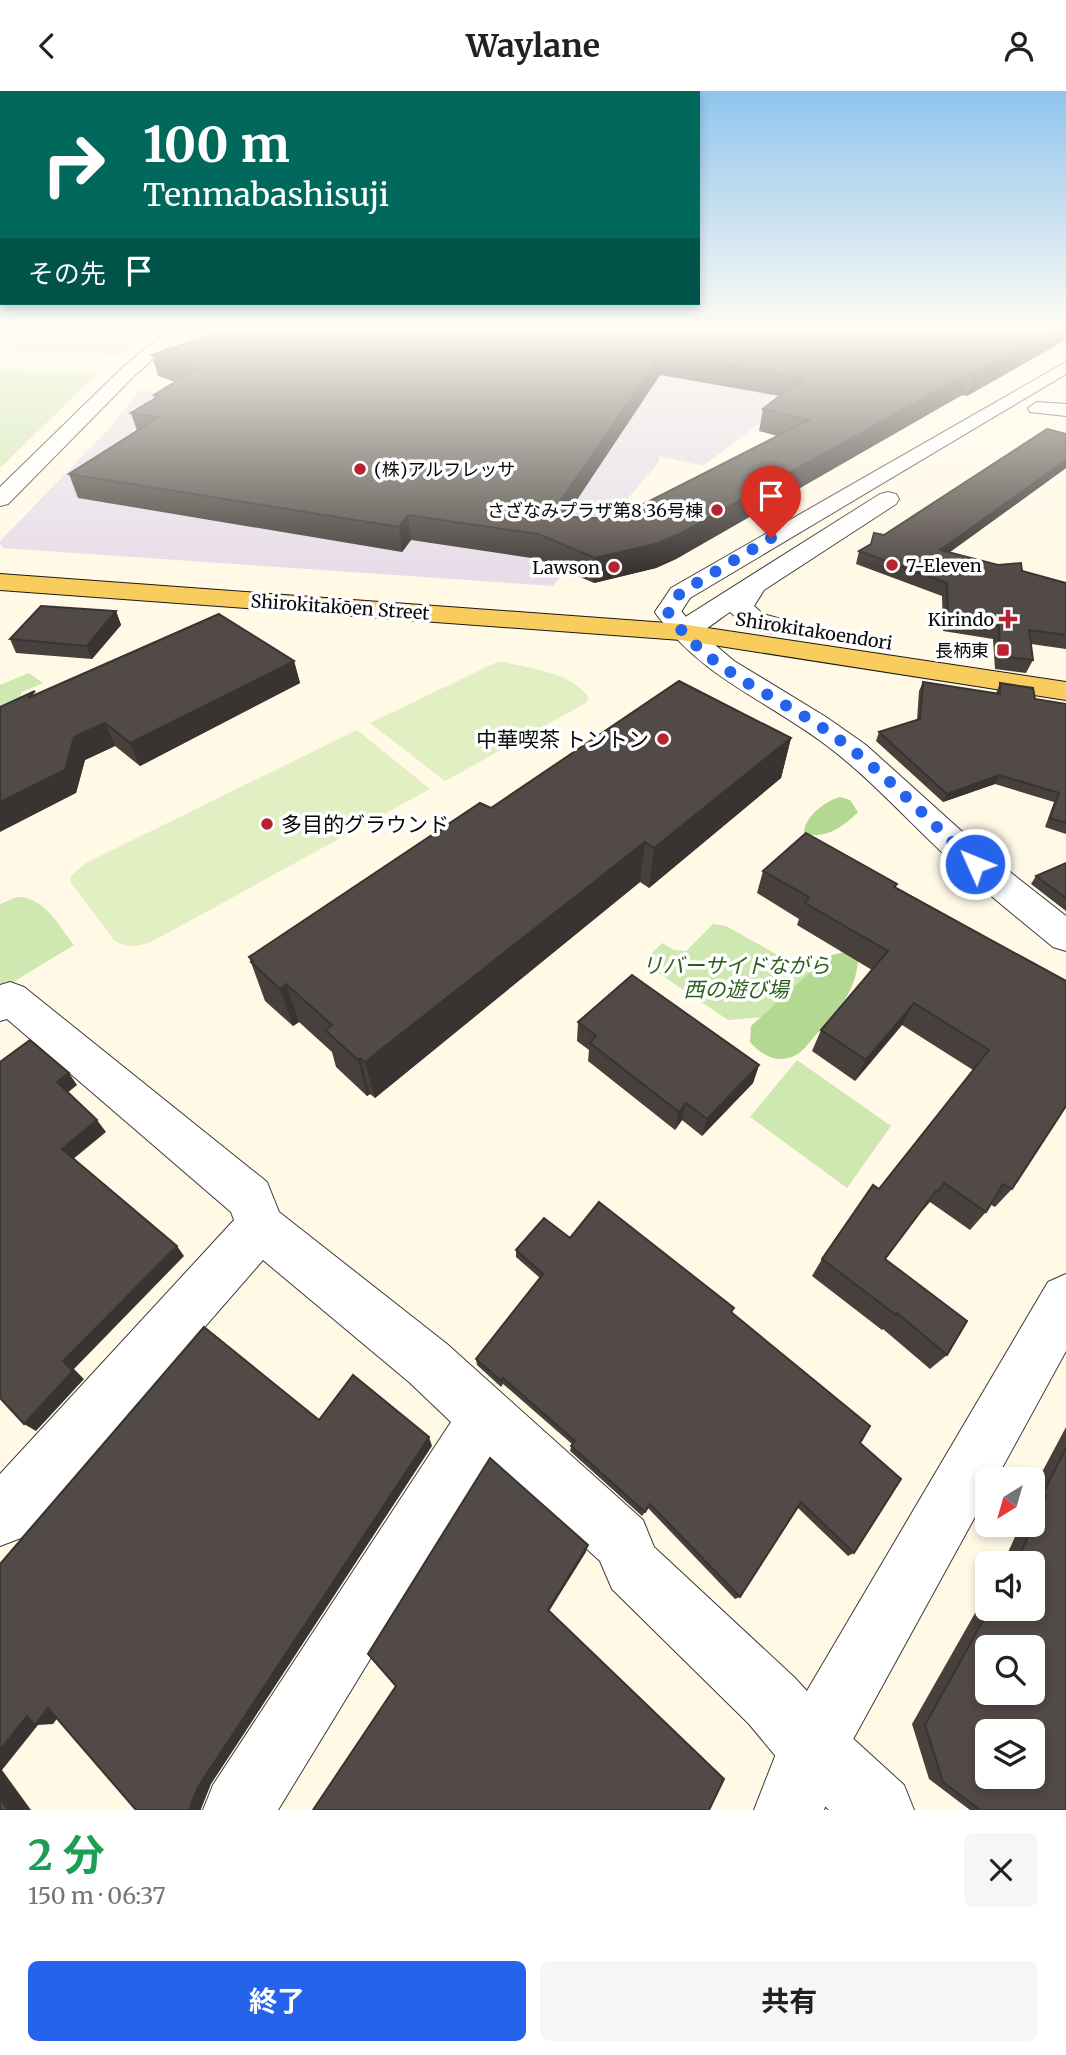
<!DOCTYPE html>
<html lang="ja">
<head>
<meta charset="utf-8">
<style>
	body { margin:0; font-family:Merriweather,"Noto Sans JP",serif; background:#f6f6f6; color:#202124; height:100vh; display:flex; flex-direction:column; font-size:26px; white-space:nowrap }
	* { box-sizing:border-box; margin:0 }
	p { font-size:23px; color:#757577 }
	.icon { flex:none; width:38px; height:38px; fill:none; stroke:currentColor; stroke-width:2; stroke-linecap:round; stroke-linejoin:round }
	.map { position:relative; height:1719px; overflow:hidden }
	.panel { display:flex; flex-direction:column; background:#fff; flex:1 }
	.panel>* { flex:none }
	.top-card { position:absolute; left:0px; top:0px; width:700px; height:214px; box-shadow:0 4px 10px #0003; background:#00695c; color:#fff; overflow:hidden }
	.needle { width:46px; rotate:217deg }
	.fabs { position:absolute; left:975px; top:1376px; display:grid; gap:14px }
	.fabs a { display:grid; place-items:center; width:70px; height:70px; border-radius:10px; background:#fff; box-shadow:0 4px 10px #0003; font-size:35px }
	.pin { position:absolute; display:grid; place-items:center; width:60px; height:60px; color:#fff; margin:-72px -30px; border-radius:50% 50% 50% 0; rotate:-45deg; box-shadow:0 0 7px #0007 }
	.pin .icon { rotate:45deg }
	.me { position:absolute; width:77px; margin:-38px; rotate:314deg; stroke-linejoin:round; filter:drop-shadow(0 0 5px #0008) }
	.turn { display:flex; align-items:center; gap:24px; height:147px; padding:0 28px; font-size:32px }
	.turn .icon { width:91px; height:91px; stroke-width:2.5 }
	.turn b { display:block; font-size:49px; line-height:60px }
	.then { display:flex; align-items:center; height:66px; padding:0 28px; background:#0003; gap:14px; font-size:26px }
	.round { display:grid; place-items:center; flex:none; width:74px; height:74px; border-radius:10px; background:#f6f6f6 }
	.overview { display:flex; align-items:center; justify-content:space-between; height:119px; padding:0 28px }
	h1 { font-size:42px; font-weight:700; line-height:52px; color:#1e9e55 }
	.cta { display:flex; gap:14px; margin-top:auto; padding:14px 28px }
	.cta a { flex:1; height:80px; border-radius:10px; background:#2563eb; color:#fff; font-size:28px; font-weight:700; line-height:80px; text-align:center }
	.cta a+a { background:#f6f6f6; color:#202124 }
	header { display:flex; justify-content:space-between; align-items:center; height:91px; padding:0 28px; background:#fff; font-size:32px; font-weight:700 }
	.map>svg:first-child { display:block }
</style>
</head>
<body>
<header><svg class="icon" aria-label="back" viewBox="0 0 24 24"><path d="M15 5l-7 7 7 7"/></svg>Waylane<svg class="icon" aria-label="person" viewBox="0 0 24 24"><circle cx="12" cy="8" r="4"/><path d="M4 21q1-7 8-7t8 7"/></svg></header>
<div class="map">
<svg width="1066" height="1719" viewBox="0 0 1066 1719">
	<rect width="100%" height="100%" fill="#fff9e6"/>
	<path fill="#e7dde9" d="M534,244L815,290L703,375L659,365V371L553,495L3,457L0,453V450L110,337L140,299L438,339Z"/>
	<g fill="#cfe7b1">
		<path d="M0,237H155L120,264L0,258Z"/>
		<path d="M0,279L98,282L0,377Z"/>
		<path d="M29,582L43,592L22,601L19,610L0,618V594Z"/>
		<path d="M17,806C45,806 58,834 74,854L0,899V813Z"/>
		<path d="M713,833L726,835L815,885L777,925L728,929L648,875L646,868L662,852L674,859L686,860Z"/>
		<path d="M797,969L891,1035L847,1097L750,1026Z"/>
	</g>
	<g fill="#b3d891">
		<path d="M840,706L850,709L858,721C843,736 825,749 804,742C804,726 825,710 840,706Z"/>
		<path d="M845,861L858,863C859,898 836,923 813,947C806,956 800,964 788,967C772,971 760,962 750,951L751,935L816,876L832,864Z"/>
	</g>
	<g fill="#e1efc3">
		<path d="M504,571C531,578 572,581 589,607L586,612L445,690L370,632L495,572Z"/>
		<path d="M357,639L430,698L153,850C139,855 127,858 114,849L71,792V785L86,772Z"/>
	</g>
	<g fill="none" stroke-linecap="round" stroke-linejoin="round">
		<g stroke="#3c3c3c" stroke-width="2">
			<g id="minor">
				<path d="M668,513L677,515L694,536L734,570L826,626L866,654L987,763L1066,825V860L1053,856C1017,826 981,798 947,766C907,729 870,687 826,654C765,608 700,586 655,521L659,515Z"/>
				<path d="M10,891L24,896L267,1091L279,1121L447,1253L643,1429L654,1456L795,1587L836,1632L904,1694L914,1719H829L788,1680L749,1633L612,1498L600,1470L491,1370L278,1719H203L213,1694L451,1331L409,1291L263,1169L21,1447L0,1455V1383L234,1129L231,1121L7,928L0,930V894Z"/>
			</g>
		</g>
		<g stroke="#3c3c3c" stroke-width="2">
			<g id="tertiary">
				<path d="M171,237H189L135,284L8,413L0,415V396L123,276Z"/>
				<path d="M1066,271V283L690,507L677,527L668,529L659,527L655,521L671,497Z"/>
				<path d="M1037,311L1066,313V325L1030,321L1028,317Z"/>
				<path d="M888,401L896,403L899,408L896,413L764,499L754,515L763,523L785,529L789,535L785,541C765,546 745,535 730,521C713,532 693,552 671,547L667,541L671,535L880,403Z"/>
				<path d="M1066,1183V1260L996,1388H987V1404L840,1672L824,1719H754L788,1632L1048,1191Z"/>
			</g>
		</g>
		<g stroke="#1a1a1a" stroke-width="2">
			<path id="primary" d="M0,483L681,533L1066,591V609L681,549L0,499Z"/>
		</g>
		<use href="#minor" fill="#fff" fill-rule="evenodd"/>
		<use href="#tertiary" fill="#fff" fill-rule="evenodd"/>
		<use href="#primary" fill="#f8cc5d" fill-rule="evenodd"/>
	</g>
	<g fill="#47403c" fill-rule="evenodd">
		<path d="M1066,237L967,305L962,304L676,468L656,477L594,492L538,468L411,449L402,461L78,407L69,383L137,340L131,322L155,308L154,304L175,291L158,285L152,264ZM660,284L779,305L763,318L759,340L777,345L614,428L565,426Z"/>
		<path d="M1066,377L950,461L1066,492V558L1031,553L1033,569L1026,582L995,578L993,548L943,540L942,505L856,473L859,460L884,444Z"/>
		<path d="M116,520L121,534L92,568L16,562L10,548Z"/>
		<path d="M294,570L300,592L140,675L115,655L85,669L76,702L34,600L36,604Z"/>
		<path d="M923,591L996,602L1000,592L1035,608L1066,613V743L1045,736L1054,711L995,693L943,711L876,650L879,641L917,629L919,600Z"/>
		<path d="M791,647L781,687L649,797L640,791L375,1007L370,1003L367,1005L336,976L332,961L299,931L293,935L265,910L249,866L491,717Z"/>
		<path d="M1066,772V820L1031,793L1036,785Z"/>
		<path d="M763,780L897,793L896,796L1066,890L1012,1098L995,1116L991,1114L986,1121L970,1139L930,1111L923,1119L922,1118L885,1168L947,1264L930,1278L883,1238L882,1239L812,1185L822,1168L973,979L902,934L855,990L812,960L821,939L872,879L797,834L799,828L757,802Z"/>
		<path d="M578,931L759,974L753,992L702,1045L682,1029L675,1039L588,970L589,959L577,950Z"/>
		<path d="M570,1147L734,1217L731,1222L860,1352L854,1462L848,1465L798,1417L740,1506L735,1508L648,1417L642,1425L570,1360L572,1353L503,1293L501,1296L477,1274L476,1268L540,1187L516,1166V1159Z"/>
		<path d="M1066,1336V1719H970L929,1688L912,1633L987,1501V1517H1032V1472H1003L1021,1433H1032V1400Z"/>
	</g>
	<g fill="#393431">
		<path d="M1058,237H1066V249L967,305L974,283Z"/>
		<path d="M662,263L660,284L551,448L550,425Z"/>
		<path d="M969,282L962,304L676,468L656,477L594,492L595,467Z"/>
		<path d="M1066,369V377L936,471L940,459Z"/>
		<path d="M408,424L411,449L402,461L399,436Z"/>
		<path d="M116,520L121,534L92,568L87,555Z"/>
		<path d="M294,570L300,592L140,675L130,652Z"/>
		<path d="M105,632L115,655L85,669L76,702L0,741V711L74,646Z"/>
		<path d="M791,647L781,687L649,797L654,757Z"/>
		<path d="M999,684L995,693L943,711L947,703Z"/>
		<path d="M645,751L640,791L375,1007L365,971Z"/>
		<path d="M286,893L299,931L293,935L280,898Z"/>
		<path d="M914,912L902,934L855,990L866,969Z"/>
		<path d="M360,967L370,1003L367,1005L358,969Z"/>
		<path d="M759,974L753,992L702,1045L707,1028Z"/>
		<path d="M69,982L77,994L66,1003L57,991Z"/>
		<path d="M686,1012L682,1029L675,1039L679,1021Z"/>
		<path d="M97,1029L106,1041L72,1069L62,1058Z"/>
		<path d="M177,1155L184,1165L74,1278L84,1288L36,1340L24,1333L63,1270Z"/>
		<path d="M429,1346L432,1355L211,1693L201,1718V1719H189L198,1696Z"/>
		<path d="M588,1454L586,1461L548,1522V1519Z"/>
		<path d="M48,1617H65L53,1633L38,1634L2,1679L31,1719H8L0,1707V1659L27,1625Z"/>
	</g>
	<g fill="#524a46" stroke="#393431" stroke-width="2" fill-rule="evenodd">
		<path d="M232,237H1058L974,283L969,282L679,443L659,452L595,467L538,443L408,424L399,436L69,383L159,326L131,322L159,305L154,304L196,278L152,264ZM662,263L803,287L763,318L809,329L614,428L550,425Z"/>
		<path d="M1047,338L1066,343V369L940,459L998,474L1021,472L1022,480L1066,492V544L1029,539L1033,569L1000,565L999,535L948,528L947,492L859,460L871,453L874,442L884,444Z"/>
		<path d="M41,515L116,520L87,555L10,548Z"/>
		<path d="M219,523L294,570L130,652L105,632L74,646L65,679L0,711V616L35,600L28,607Z"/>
		<path d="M679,590L791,647L654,757L645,751L365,971L360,967L358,969L325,939L332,934L286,893L280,898L251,871L253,870L249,866L480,712L491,717Z"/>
		<path d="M923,591L1000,603V592L1033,597L1035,608L1066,613V732L1050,727L1059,702L999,684L947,703L879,641L920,628Z"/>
		<path d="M806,742L897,793L894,796L1066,890V1015L1012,1098L1003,1093L986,1121L944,1092L938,1101L936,1100L885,1168L967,1230L947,1264L897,1222L896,1224L822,1168L873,1094L879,1098L989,959L914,912L866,969L821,939L888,860L805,812L809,806L763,780Z"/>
		<path d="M1066,772V807L1036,785Z"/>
		<path d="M632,884L759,974L707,1028L686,1012L679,1021L590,952L596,945L578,931Z"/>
		<path d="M30,949L69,982L57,991L97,1029L62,1058L177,1155L63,1270L73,1280L24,1333L0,1307V971Z"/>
		<path d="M599,1111L734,1217L731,1221L870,1335L860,1352L901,1388L854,1462L801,1411L740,1506L650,1413L645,1421L571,1355L575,1350L503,1287L501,1290L476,1268L543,1183L516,1159L544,1127L570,1147Z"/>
		<path d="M204,1236L319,1329L353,1284L429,1346L198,1696L189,1719H136L48,1617L35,1634L27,1625L0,1659V1473Z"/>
		<path d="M1066,1357V1719H980L943,1691L925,1634L990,1517H1032V1472H1016L1046,1405L1043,1402ZM987,1556H1032V1601H987ZM987,1640H1032V1685H987Z"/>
		<path d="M490,1367L588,1454L548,1519L724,1688L709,1719H313L396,1595L368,1563Z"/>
		<path d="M0,1707L8,1719H0Z"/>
	</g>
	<linearGradient id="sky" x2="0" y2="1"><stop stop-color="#8fc4ed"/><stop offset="0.5" stop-color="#fffcf4"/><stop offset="1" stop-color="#fffcf4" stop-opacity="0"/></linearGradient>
	<rect width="1066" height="478" fill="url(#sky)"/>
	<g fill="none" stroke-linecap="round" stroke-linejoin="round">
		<path stroke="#2563eb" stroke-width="12" stroke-dasharray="0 21.6" d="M771,447L680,502L668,521C707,582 781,605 837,647C887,684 930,730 975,773"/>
	</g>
	<g fill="#b72430" stroke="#fff" stroke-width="2.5">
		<circle cx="360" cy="378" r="7"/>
		<circle cx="717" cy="419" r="7"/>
		<circle cx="892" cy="474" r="7"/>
		<circle cx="614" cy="476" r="7"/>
		<path d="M1004.5 517.5h7v7h7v7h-7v7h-7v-7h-7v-7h7z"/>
		<rect x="996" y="552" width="14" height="14" rx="3.5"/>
		<circle cx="663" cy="648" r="7"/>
		<circle cx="267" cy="733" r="7"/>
	</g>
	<g text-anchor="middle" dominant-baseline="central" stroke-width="7" stroke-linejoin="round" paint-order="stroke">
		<g font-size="18" fill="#090909" stroke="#fff" text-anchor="end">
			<text x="374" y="378" text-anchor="start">(株)アルフレッサ</text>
			<text x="703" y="419">さざなみプラザ第8 36号棟</text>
			<text x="906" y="474" text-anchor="start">7-Eleven</text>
			<text x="600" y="476">Lawson</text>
			<text x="994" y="528">Kirindo</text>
			<text x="989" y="559">長柄東</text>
		</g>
		<g font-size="18" fill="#090909" stroke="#fff">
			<text transform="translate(340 516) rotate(4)">Shirokitakōen Street</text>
			<text transform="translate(814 540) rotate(9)">Shirokitakoendori</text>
		</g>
		<g font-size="21" fill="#090909" stroke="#fff" text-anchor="end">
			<text x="649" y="648">中華喫茶 トントン</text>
			<text x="281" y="733" text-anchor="start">多目的グラウンド</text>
		</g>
		<g font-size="21" font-style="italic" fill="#2c5f1c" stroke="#fff">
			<text x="736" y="874">リバーサイドながら<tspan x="736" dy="24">西の遊び場</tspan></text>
		</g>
	</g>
</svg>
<div class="fabs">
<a><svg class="needle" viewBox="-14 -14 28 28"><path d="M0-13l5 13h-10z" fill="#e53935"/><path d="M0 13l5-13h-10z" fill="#757577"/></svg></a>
<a><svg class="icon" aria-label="sound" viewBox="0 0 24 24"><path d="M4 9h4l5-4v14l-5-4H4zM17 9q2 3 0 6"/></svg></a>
<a><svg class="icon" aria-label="search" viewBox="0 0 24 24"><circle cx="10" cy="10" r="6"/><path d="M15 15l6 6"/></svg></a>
<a><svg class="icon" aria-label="layers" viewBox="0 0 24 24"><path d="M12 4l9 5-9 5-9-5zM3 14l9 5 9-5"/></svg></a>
</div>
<div class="pin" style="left:771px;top:447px;background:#d93025"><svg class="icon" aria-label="arrive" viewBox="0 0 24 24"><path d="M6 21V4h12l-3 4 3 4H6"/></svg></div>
<svg class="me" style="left:975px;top:773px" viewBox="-20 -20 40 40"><circle r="17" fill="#2563eb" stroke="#fff" stroke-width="3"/><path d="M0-11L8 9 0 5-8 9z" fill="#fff"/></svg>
<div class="top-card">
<div class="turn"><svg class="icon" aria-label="right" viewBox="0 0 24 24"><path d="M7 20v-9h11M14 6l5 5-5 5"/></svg><div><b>100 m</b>Tenmabashisuji</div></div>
<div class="then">その先<svg class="icon" aria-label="arrive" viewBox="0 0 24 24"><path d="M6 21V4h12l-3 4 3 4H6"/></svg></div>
</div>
</div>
<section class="panel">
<div class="overview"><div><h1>2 分</h1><p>150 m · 06:37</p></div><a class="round"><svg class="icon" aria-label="close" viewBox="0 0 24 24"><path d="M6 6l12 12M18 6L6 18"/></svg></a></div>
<div class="cta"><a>終了</a><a>共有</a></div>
</section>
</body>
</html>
